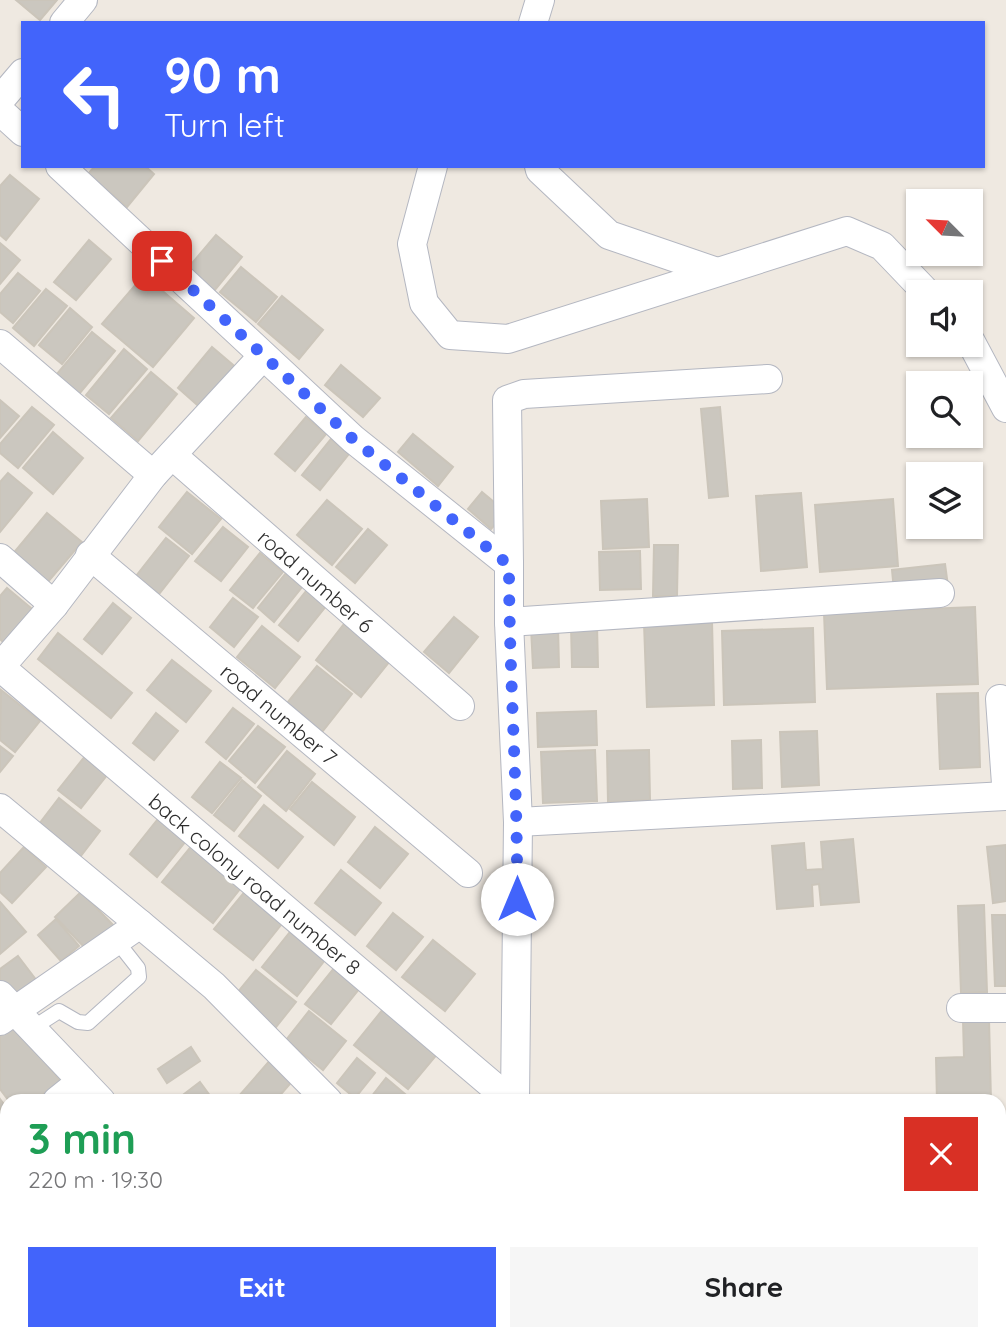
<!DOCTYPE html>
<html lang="en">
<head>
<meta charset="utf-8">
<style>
	body { margin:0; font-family:Quicksand,sans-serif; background:#f6f6f6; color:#202124; height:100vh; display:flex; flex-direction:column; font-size:26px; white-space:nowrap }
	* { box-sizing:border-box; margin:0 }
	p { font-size:23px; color:#757577 }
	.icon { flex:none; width:38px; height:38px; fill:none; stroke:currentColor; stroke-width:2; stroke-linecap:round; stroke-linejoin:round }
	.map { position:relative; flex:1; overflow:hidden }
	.panel { position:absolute; left:0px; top:1094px; width:1006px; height:247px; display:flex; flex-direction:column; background:#fff; border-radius:21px 21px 0 0; box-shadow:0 2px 5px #0004 }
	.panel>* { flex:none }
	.guide { position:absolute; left:21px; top:21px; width:964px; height:147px; border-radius:0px; box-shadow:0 2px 5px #0004; background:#4264fb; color:#fff; overflow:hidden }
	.needle { width:46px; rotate:294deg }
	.fabs { position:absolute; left:906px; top:189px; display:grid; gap:14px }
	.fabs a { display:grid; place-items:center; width:77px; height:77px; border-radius:0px; background:#fff; box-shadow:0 2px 5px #0004; font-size:35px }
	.pin { position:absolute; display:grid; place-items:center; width:60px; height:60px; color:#fff; margin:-30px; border-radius:14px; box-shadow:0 4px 10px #0006 }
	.me { position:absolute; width:77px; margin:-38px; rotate:0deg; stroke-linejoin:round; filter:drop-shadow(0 0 5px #0008) }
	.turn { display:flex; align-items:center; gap:24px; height:147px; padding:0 28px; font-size:32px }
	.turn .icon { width:91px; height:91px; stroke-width:2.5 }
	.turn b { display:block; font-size:49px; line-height:60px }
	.round { display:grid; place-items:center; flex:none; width:74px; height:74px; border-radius:0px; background:#f6f6f6 }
	.headline { display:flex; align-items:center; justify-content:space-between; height:119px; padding:0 28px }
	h1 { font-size:42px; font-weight:700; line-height:52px; color:#1e9e55 }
	.cta { display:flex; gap:14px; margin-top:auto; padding:14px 28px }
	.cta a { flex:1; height:80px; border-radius:0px; background:#4264fb; color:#fff; font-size:28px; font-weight:700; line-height:80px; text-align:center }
	.cta a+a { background:#f6f6f6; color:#202124 }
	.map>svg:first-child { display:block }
</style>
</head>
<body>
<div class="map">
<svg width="1006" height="1339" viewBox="0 0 1006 1339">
	<rect width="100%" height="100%" fill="#efe9e1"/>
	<g fill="#cbc7bf" stroke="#cbc5ba" stroke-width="2">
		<path d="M16,0H57L40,20Z"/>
		<path d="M95,166H145L154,174L127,207L88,174Z"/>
		<path d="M10,175L39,199L6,240L0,235V186Z"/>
		<path d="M216,235L242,257L214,291L188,268Z"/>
		<path d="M89,240L111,259L76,300L54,282Z"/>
		<path d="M0,243L20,260L0,284Z"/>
		<path d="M241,267L277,297L256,322L220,292Z"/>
		<path d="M18,273L40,291L13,323L0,312V294Z"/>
		<path d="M144,275L194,318L153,367L102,324Z"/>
		<path d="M46,289L67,306L34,346L13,328Z"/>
		<path d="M282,296L323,330L299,359L258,324Z"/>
		<path d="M70,308L92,327L62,364L39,345Z"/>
		<path d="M92,332L115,351L79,394L56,375Z"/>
		<path d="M212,347L238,369L203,410L178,388Z"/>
		<path d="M124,349L147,369L109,414L86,395Z"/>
		<path d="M341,365L380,398L363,417L325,385Z"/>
		<path d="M151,372L177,394L138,441L111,418Z"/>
		<path d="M0,400L19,416L0,438Z"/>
		<path d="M32,407L54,425L18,468L0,453V444Z"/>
		<path d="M720,407L728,496L709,498L701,409Z"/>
		<path d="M306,417L326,434L295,471L275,454Z"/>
		<path d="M53,432L83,458L53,494L23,468Z"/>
		<path d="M413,434L453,467L438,486L398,452Z"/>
		<path d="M331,439L349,454L320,490L302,475Z"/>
		<path d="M8,473L32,493L0,532V482Z"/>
		<path d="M187,492L221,519L192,554L159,527Z"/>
		<path d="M482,492L506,512L491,529L468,509Z"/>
		<path d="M801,493L807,567L761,571L756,496Z"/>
		<path d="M647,499L649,547L603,549L601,501Z"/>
		<path d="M893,499L898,566L820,572L815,505Z"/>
		<path d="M327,500L362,529L332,565L297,535Z"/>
		<path d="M47,513L82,542L46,584L12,555Z"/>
		<path d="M223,527L248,547L221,581L195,561Z"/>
		<path d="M368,529L387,545L355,583L336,567Z"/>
		<path d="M166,538L189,556L159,594L136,576Z"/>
		<path d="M654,545H678L677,596H653Z"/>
		<path d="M640,551L641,589L600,590L599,552Z"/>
		<path d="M260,553L283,572L253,608L230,590Z"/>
		<path d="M945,564L948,586L894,591L892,570Z"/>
		<path d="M286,573L302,587L274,622L258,608Z"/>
		<path d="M7,588L32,609L4,643L0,639V596Z"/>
		<path d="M307,590L327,605L298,641L279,625Z"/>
		<path d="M233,598L258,617L234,647L210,627Z"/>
		<path d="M113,603L131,618L102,654L84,639Z"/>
		<path d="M975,607L978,684L827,689L824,613Z"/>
		<path d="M454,617L478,637L449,673L424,652Z"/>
		<path d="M712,621L714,705L647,707L644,623Z"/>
		<path d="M344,624L390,661L361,697L316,660Z"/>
		<path d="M597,625L598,667H572L571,626Z"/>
		<path d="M262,626L300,657L275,688L237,657Z"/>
		<path d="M558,626L559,667L533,668L531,627Z"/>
		<path d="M813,628L815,702L724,705L722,631Z"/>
		<path d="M58,633L132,693L111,718L38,659Z"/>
		<path d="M172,660L211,691L186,722L147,690Z"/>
		<path d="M317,666L352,694L322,732L287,703Z"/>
		<path d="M1,690L40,721L15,752L0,740Z"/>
		<path d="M978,693L980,767L940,769L937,694Z"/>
		<path d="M233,708L254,724L226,759L206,742Z"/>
		<path d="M596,711L597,745L538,747L537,713Z"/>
		<path d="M156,713L178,731L154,760L133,743Z"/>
		<path d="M258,726L285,747L255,783L229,761Z"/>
		<path d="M817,731L819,785L782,787L780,732Z"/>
		<path d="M761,740L762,788L733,789L732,741Z"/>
		<path d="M0,746L13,756L0,772Z"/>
		<path d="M595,750L597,801L543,803L541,752Z"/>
		<path d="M649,750L650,800L608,802L607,751Z"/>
		<path d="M287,751L315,774L286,811L258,787Z"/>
		<path d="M86,755L108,774L81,808L58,790Z"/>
		<path d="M220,762L241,778L212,813L192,797Z"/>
		<path d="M242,780L261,796L234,831L214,815Z"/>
		<path d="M312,782L355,817L334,845L290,809Z"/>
		<path d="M59,798L100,831L80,857L39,824Z"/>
		<path d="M264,805L303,837L278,868L239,836Z"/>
		<path d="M162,814L190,836L157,877L130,854Z"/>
		<path d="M375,827L408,854L380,888L348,862Z"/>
		<path d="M853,839L859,902L821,905L819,884L812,885L813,906L777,909L772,846L804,843L806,870L823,869L821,842Z"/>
		<path d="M194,843L244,884L213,923L162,882Z"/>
		<path d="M1006,845V901L993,903L987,847Z"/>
		<path d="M24,847L46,867L12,903L0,892V873Z"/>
		<path d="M341,870L381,903L355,935L315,903Z"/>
		<path d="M247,889L285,920L253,960L214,929Z"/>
		<path d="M81,892L116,928L90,953L55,917Z"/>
		<path d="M0,902L26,932L0,954Z"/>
		<path d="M984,905L987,992L961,993L958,906Z"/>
		<path d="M393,913L423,937L396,970L367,946Z"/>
		<path d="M992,915H1006V986H995Z"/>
		<path d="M56,919L79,946L61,961L38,935Z"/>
		<path d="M290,932L325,960L297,996L262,967Z"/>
		<path d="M433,940L475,974L445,1011L402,977Z"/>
		<path d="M18,956L37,981L13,998L0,981V969Z"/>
		<path d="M335,967L360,988L331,1024L305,1004Z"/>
		<path d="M256,970L296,1002L272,1032L232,999Z"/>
		<path d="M384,1008L439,1052L408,1089L354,1045Z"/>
		<path d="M309,1011L346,1041L323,1070L286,1040Z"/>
		<path d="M989,1019L991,1101H937L936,1058L964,1057L963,1020Z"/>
		<path d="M14,1022L60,1081L35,1101H9L0,1089V1034Z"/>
		<path d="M191,1047L200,1061L167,1083L158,1069Z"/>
		<path d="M272,1058L295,1078L275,1101H245L239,1096Z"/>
		<path d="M357,1058L375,1073L355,1098L337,1083Z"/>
		<path d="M386,1078L411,1099L409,1101H368Z"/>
		<path d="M200,1082L211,1097L206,1101H175Z"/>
		<path d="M0,1099L7,1108V1131L0,1137Z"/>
		<path d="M999,1154L1002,1207H999Z"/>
		<path d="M0,1170L7,1179V1193L0,1199Z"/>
		<path d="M7,1196V1226L0,1217V1202Z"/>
		<path d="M0,1220L7,1229V1245L0,1250Z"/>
		<path d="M999,1251H1006V1323H1003L999,1284Z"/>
		<path d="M15,1334H44V1336L15,1338Z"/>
		<path d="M123,1334H160L161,1339H123Z"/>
		<rect x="195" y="1334" width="71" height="5"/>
		<rect x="801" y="1334" width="28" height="5"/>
		<rect x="837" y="1334" width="64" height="5"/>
		<rect x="923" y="1334" width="25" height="5"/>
		<rect x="996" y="1334" width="10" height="5"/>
		<path d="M79,1336V1339H48V1338Z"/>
	</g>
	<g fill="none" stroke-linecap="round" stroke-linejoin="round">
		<g stroke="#b4b7c1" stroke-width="16">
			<path id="lane" d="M31,1029L59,1011L78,1022L88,1023L139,977L138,968L116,940"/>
		</g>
		<g stroke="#b4b7c1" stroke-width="30">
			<g id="street">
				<path d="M64,23L83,0"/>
				<path d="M533,23L540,0"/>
				<path d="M0,100L23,73"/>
				<path d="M0,111L23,132"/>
				<path d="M60,166L353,439L509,564V622L518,822L515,1101"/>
				<path d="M433,166L412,244L424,303L450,335L508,339L847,231L882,246L926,292"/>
				<path d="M539,166L540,170L609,235L717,272"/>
				<path d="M971,342L1006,408"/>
				<path d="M0,344L153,475"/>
				<path d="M172,455L460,706"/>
				<path d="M90,555L468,873"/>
				<path d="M0,558L54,605"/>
				<path d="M509,564L507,400L524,394L768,379"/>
				<path d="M509,622L940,593"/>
				<path d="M0,667L511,1101"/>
				<path d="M0,667L54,605L153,475L263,356"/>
				<path d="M1000,699L1006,784"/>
				<path d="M0,808L140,924L0,1021"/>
				<path d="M518,822L1006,796"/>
				<path d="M140,924L214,986L328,1101"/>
				<path d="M0,995L101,1101"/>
				<path d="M961,1008H1006"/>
				<path d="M57,1101L82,1081"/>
				<path d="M0,1145L7,1139"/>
				<path d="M999,1218H1006"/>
				<path d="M0,1256L7,1249"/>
				<path d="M0,1328L1,1339"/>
				<path d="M89,1334V1339"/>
				<path d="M185,1334V1339"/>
				<path d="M350,1334V1339"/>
				<path d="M525,1334V1339"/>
			</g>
		</g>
		<use href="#lane" stroke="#fff" stroke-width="14"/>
		<use href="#street" stroke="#fff" stroke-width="28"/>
	</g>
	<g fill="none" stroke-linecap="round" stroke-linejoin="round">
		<path stroke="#4264fb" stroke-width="12" stroke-dasharray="0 21.6" d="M162,261L353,439L509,565C509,676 518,787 517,899"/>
	</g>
	<g text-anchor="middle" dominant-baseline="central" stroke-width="7" stroke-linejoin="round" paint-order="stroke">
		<g font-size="21" fill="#2e2e2e" stroke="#fff">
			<text transform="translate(316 581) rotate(41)">road number 6</text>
			<text transform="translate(279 714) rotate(40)">road number 7</text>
			<text transform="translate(255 884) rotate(40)">back colony road number 8</text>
		</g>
	</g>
</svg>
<div class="fabs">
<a><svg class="needle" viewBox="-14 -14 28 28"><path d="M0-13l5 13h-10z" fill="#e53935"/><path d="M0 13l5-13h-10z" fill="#757577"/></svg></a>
<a><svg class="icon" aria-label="sound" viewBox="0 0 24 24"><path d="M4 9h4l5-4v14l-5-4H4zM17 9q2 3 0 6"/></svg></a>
<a><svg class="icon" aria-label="search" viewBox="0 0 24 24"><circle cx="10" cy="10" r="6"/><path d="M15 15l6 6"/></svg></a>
<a><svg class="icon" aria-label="layers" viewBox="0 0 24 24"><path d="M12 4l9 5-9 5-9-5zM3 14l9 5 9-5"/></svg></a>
</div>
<div class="pin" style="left:162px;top:261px;background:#d93025"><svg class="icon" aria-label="arrive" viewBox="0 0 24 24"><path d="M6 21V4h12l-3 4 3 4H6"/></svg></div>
<svg class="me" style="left:517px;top:899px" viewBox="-20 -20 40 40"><circle r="19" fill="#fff"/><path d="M0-13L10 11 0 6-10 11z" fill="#4264fb"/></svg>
<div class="guide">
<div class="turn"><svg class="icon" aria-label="left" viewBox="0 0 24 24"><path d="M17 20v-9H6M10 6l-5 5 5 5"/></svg><div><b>90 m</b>Turn left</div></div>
</div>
<section class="panel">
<div class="headline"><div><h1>3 min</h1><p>220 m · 19:30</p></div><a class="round" style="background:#d93025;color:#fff"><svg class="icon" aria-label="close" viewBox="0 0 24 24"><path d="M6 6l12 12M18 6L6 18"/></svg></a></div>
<div class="cta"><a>Exit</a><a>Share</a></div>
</section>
</div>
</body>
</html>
